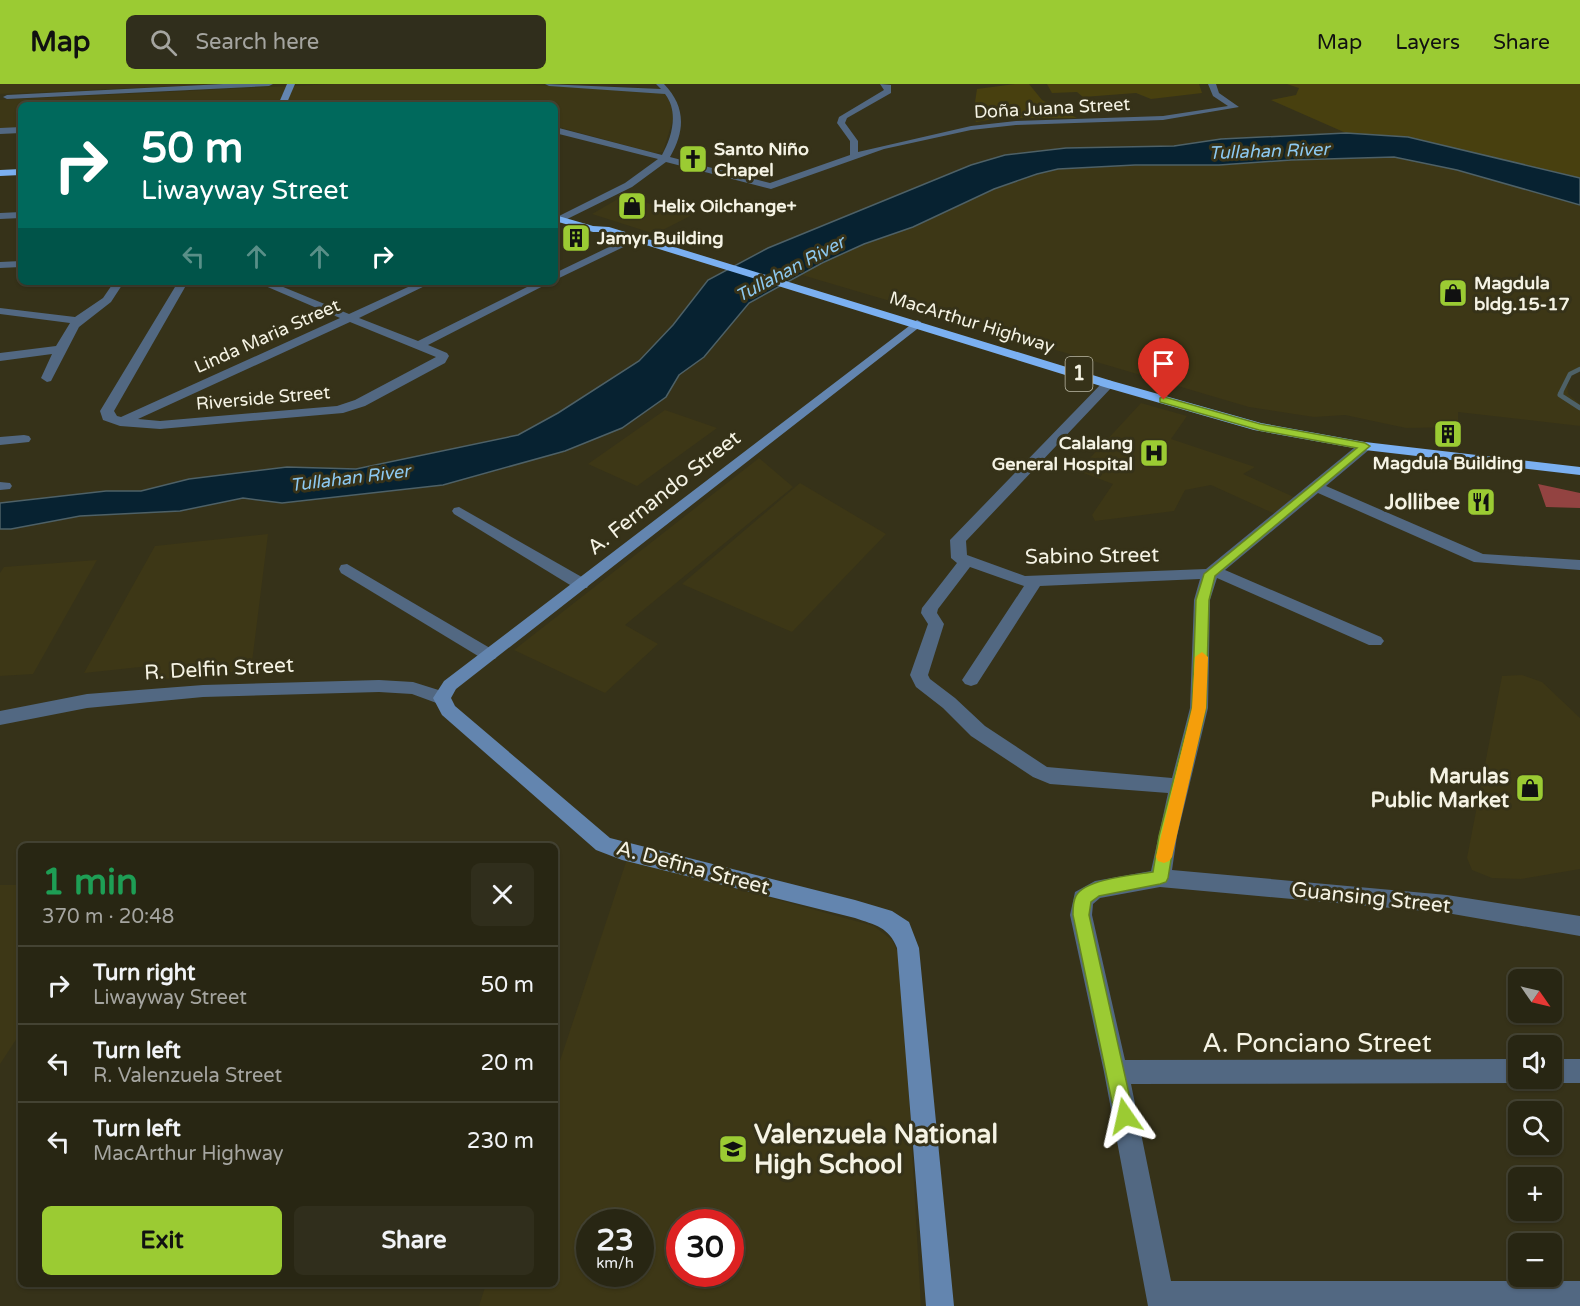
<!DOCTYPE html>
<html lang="en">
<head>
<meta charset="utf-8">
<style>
	body { margin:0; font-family:"Varela Round",sans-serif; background:#302e1c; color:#f1f3f6; height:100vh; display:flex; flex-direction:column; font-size:22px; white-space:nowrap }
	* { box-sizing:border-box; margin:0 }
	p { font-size:20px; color:#a5a5a0 }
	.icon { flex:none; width:33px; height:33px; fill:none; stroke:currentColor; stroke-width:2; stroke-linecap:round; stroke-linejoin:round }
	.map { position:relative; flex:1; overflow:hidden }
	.drawer { position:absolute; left:18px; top:759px; width:540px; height:444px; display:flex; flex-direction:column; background:#282613; border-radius:9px; box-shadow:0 2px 4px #0004,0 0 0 2px #444333 }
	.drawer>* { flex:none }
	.hud { position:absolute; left:18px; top:18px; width:540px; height:183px; border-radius:9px; box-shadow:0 2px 4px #0004,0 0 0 2px #444333; background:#00695c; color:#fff; overflow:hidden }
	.needle { width:39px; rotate:124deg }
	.tools { position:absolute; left:1508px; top:885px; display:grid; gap:12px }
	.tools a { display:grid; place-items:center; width:54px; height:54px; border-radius:9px; background:#282613; box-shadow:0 2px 4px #0004,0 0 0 2px #444333; font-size:30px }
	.speed { position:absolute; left:576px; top:1125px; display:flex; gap:12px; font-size:30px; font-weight:700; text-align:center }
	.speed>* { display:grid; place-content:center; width:78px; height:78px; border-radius:50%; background:#282613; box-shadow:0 2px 4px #0004,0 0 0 2px #444333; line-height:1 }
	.speed small { font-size:15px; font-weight:400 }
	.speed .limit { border:9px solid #d22; background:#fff; color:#111 }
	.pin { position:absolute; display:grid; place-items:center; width:51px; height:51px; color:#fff; margin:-62px -26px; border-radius:50% 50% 50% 0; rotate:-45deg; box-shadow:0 0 6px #0007 }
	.pin .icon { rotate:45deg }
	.me { position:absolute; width:66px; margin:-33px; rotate:349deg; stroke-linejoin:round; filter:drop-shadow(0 0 4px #0008) }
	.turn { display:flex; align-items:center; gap:21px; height:126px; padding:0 24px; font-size:27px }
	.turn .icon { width:78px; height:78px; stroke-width:2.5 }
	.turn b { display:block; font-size:42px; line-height:51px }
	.lanes { display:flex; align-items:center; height:57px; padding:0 24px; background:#0003; justify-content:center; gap:30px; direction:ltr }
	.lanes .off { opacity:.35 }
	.round { display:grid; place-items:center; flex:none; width:63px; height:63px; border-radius:9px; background:#302e1c }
	.headline { display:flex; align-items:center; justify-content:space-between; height:102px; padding:0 24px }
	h1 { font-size:36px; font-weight:700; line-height:45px; color:#1e9e55 }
	.action { display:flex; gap:12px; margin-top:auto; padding:12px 24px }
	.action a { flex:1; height:69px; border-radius:9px; background:#9bcb33; color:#111; font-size:24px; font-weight:700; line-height:69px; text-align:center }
	.action a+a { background:#302e1c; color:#f1f3f6 }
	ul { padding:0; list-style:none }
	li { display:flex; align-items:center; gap:18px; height:78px; padding:0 24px; border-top:2px solid #444333 }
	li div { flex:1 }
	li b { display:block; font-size:22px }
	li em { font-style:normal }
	header { display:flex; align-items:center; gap:36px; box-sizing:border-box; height:84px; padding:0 30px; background:#9bcb33; color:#111 }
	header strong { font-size:28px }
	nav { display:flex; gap:33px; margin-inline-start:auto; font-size:21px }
	.search { width:420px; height:54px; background:#302e1c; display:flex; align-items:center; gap:15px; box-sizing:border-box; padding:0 21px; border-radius:9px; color:#a5a5a0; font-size:22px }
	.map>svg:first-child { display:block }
</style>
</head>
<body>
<header>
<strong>Map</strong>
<div class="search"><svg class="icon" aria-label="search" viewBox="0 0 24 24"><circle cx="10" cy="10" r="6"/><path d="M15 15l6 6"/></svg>Search here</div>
<nav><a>Map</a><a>Layers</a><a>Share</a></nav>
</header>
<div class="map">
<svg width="1580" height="1222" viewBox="0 0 1580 1222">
	<rect width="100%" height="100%" fill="#363219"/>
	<g fill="#3d3716" fill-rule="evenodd">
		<path d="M0,0H224L0,10Z"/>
		<path d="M334,0H520L664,9L674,23L675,29L663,68L654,69L555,42V21H21V43L0,45V16Z"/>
		<path d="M1378,72L1394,73L1457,86L1580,121V285L1567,294L1568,310L1580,320V342L1458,328V343L1406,344L1345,331L1314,333L1249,323L802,191L822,179L864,160L913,143L994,105L1037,90L1058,85Z"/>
		<path d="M623,112L690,131V132L655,150L592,130Z"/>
		<path d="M1141,319L1187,332L1171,355L1255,383L1243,390L1294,413L1275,430L1211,401L1185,406L1174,427L1095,437L1092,431L1113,400L1078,387Z"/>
		<path d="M665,326L717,344L637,402L588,380Z"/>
		<path d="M759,374L793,403L625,541L658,560L605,609L514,566Z"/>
		<path d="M800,399L886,450L792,548L682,500Z"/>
		<path d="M268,450L251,586L155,596L159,581L84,589L155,462Z"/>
		<path d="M97,476L33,590L0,592V489L4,483Z"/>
		<path d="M1522,591L1542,598L1580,634V785L1521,795L1492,794L1472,786L1467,774L1502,592Z"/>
		<path d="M627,775L874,842L892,856L901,874L921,1222H479L486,1200H555V992ZM590,1138H640V1190H590ZM680,1138H730V1190H680Z"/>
		<path d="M0,801H21V948L0,980Z"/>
	</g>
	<g fill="#48400f">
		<path d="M1015,0H1029L1042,16L1077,34H1000L976,38L973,32L977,5Z"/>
		<path d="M1047,0H1199L1202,9L1151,15L1136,9L1083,13L1077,8L1052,9Z"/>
		<path d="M1287,0H1580V94L1408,53L1346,49L1271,16L1296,11L1299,4Z"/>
	</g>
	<path fill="#072231" stroke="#4e6167" stroke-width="1.5" d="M1346,49L1408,53L1580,94V121L1457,86L1394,73L1291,76L1219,81H1135L1058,85L1037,90L994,105L913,143L864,160L822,179L749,219L704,273L679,291L666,313L622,344L565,367L443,401L282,419L243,414L180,427L80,432L11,445H0V419L106,407H141L189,395L287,383L356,385L518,351L558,329L639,277L673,241L708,196L768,164L971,81L1005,71L1066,64L1174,62L1221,55Z"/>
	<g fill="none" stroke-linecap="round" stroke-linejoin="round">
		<path stroke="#4e6167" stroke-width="4.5" d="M1560,310L1570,290L1580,285"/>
		<path stroke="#4e6167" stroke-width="5" d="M1561,309L1560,311L1580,324"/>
	</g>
	<path fill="#934341" d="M1538,400L1580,409V424L1546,423Z"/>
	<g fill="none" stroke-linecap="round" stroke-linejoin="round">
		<g fill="#526882" fill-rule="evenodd">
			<path d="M223,0H273L269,2L7,15L3,13L7,11Z"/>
			<path d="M545,0L661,5L656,0H664C685,22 686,45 670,73L770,99L850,71V57L837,39L839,33L884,6L880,0L891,1V9L847,34L845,39L858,57V68L971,42L1016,37L1163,32L1228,22L1213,12L1208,0H1216L1219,9L1239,23L1163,36L1016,41L971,46L884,65L771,105L666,78L632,103L555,141V134L625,99L658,75L555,49V43L662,71C672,53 679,28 665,10L549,2Z"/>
			<path d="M21,43V49L0,50V44Z"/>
			<path d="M21,128V134L0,135V129Z"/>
			<path d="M634,151L639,154L638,156L555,196V189Z"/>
			<path d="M21,177V183L0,184V178Z"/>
			<path d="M114,198H124L111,218L79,243L51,297L47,298L41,294L52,270L0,277V269L56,262L70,239L0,230V224L75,233L103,214Z"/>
			<path d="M178,198H188L114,327L117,332L121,333L340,234L256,198H271L349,230L419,198H433L359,234L418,257L537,198H551L428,261L447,269L449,272L445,279L365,322L343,329L160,345L120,342L103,336L100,327ZM350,238L436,273L355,316L337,322L160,337L138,335Z"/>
			<path d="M1108,296L1112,297L1114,300L1112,303L966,457L967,471L1025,492L1206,485L1360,359L1365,358L1372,362L1370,365L1326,402L1483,470L1580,476V486L1474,478L1318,409L1225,486L1381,553L1384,557L1381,561H1369L1217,494L1210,516L1208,624L1177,752L1172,786L1447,811L1580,832V852L1447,829L1160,803L1100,814L1093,820L1092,831L1125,976L1518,975V994H1527L1518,999L1131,1000L1171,1197H1580V1222H1148L1104,988L1070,831L1075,808L1095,797L1151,787L1168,709L1050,700L1033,693L971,652L943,624L916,603L910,591L928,540L921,529L922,524L957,479L951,474L950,456L1104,297ZM970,483L1024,502L962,596L965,600L971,602L977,600L1040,502L1200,495L1194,516L1190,624L1172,694L1047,683L985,642L955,614L930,595L928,591L944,540L937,529L938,525Z"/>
			<path d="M24,351L29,352L31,355L29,358L0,361V353Z"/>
			<path d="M0,398L10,399L12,402L10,405L0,406Z"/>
			<path d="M459,423L587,496L589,500L587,504H575L454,430L452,427L454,424Z"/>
			<path d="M347,480L495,567L498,571L495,575H483L341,489L339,485L341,481Z"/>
			<path d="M379,596L413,598L448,609L451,614L448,619L442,621L412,610L379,608L203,613L87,624L0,641V627L87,610L203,601Z"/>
			<path d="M1551,975H1580V999H1551L1542,995L1551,994Z"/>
		</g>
		<g fill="#6385af" fill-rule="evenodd">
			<path d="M287,0H295L286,21H278Z"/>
			<path d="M917,236L921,238V242L456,605L451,614L455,622L610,754L855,816L892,827L909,838L919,864L954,1222H926L897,864C889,843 875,841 855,834L622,776L596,766L442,631L433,614L444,597Z"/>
		</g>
		<g fill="#7bb0f1" fill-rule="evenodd">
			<path d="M21,85V91L0,92V86Z"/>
			<path d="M555,131L593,142L609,143L1112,297L1261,339L1365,358L1580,383V391L1365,366L1254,346L1104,303L604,148H593L555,137Z"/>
		</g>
	</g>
	<path fill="#9bcb33" stroke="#658421" stroke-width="1.5" d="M1164,313L1260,340L1365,359L1370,362L1215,492L1209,516L1206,624L1175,752L1168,794L1166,798L1160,800L1099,812L1091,818L1089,831L1134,1032L1131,1039L1125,1042L1118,1039L1115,1032L1073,831C1073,825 1073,817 1076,812C1085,795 1134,791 1153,788L1159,752L1192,624L1196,516L1204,490L1357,364L1259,346L1160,318V314Z"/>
	<path fill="#f59e0b" d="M1202,568L1208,573L1206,624L1172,773L1169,777L1164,779L1158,777L1156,773L1192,624L1195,573Z"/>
	<defs>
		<g id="church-square" transform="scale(1.5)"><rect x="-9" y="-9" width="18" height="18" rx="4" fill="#9bcb33" stroke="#363219"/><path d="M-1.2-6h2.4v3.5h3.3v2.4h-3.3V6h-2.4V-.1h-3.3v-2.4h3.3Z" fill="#111"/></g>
		<g id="shop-square" transform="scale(1.5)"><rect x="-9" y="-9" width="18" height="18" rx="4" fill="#9bcb33" stroke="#363219"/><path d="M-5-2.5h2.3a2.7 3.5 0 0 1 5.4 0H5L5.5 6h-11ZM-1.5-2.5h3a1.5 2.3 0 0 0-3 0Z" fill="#111"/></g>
		<g id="building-square" transform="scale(1.5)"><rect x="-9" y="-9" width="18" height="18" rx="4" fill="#9bcb33" stroke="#363219"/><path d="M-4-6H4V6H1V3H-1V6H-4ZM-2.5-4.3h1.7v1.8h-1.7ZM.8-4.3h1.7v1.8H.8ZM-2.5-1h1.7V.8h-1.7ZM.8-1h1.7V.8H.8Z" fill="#111"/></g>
		<g id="hospital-square" transform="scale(1.5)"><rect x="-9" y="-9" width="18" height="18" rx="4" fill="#9bcb33" stroke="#363219"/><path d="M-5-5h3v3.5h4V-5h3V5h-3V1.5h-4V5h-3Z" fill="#111"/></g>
		<g id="restaurant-square" transform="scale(1.5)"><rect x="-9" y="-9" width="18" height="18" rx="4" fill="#9bcb33" stroke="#363219"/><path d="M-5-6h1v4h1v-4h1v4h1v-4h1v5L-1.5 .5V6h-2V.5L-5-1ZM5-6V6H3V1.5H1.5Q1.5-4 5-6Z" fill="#111"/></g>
		<g id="school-square" transform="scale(1.5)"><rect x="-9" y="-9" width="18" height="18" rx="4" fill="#9bcb33" stroke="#363219"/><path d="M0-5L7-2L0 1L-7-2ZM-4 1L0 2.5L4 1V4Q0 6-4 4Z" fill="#111"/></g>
	</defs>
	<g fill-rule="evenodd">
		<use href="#church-square" x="693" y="75"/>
		<use href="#shop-square" x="632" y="122"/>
		<use href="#building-square" x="576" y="154"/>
		<use href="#shop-square" x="1453" y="209"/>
		<use href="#building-square" x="1448" y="350"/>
		<use href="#hospital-square" x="1154" y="369"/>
		<use href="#restaurant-square" x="1481" y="418"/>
		<use href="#shop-square" x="1530" y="704"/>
		<use href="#school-square" x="733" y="1065"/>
	</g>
	<g text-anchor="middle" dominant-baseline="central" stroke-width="6" stroke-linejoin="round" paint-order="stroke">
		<g font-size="18" fill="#f5f3e4" stroke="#363219">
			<text transform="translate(1052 24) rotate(-3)">Doña Juana Street</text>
			<text transform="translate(972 238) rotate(17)">MacArthur Highway</text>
			<text transform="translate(267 252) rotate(-24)">Linda Maria Street</text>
			<text transform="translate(263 314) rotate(-5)">Riverside Street</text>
		</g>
		<g font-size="18" font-weight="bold" fill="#f5f3e4" stroke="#363219" text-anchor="start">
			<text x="714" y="65">Santo Niño<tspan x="714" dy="21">Chapel</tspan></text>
			<text x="653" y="122">Helix Oilchange+</text>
			<text x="597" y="154">Jamyr Building</text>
			<text x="1474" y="199">Magdula<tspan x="1474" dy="21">bldg.15-17</tspan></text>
			<text x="1133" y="359" text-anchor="end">Calalang<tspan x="1133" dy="21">General Hospital</tspan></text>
			<text x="1448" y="379" text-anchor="middle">Magdula Building</text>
		</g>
		<g font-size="18" font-style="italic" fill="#8dc9f1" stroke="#363219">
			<text transform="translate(1269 67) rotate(-2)">Tullahan River</text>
			<text transform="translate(790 185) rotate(-28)">Tullahan River</text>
			<text transform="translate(350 394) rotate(-7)">Tullahan River</text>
		</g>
		<rect fill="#363219" stroke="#bcb9a7" stroke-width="1.5" x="1065.5" y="273" width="27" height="34" rx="4.5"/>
		<g font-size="20" font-weight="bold" fill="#f5f3e4">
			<text x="1079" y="290">1</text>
		</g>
		<g font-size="21" fill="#f5f3e4" stroke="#363219">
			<text transform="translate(664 409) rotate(-38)">A. Fernando Street</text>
			<text transform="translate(1092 472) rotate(-1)">Sabino Street</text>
			<text transform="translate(219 585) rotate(-3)">R. Delfin Street</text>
			<text transform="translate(693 784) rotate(15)">A. Defina Street</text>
			<text transform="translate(1371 814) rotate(6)">Guansing Street</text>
		</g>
		<g font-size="21" font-weight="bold" fill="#f5f3e4" stroke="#363219" text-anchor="end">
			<text x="1460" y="418">Jollibee</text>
			<text x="1509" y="692">Marulas<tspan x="1509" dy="24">Public Market</tspan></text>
		</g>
		<g font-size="26" fill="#f5f3e4" stroke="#363219">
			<text x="1317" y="959">A. Ponciano Street</text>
		</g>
		<g font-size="26" font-weight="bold" fill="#f5f3e4" stroke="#363219" text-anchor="start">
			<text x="754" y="1050">Valenzuela National<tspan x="754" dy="30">High School</tspan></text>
		</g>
	</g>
</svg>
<div class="tools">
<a><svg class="needle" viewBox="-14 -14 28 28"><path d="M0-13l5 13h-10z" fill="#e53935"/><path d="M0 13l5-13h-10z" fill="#a5a5a0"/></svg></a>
<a><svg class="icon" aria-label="sound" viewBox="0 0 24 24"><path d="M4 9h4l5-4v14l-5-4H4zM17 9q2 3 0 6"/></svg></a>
<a><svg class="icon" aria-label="search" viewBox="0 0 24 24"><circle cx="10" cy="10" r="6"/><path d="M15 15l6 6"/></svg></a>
<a>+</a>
<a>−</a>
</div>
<div class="speed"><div>23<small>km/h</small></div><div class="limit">30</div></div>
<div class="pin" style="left:1164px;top:316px;background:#d93025"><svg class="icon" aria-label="arrive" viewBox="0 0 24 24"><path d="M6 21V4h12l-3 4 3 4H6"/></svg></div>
<svg class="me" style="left:1125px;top:1032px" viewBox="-20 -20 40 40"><path d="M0-17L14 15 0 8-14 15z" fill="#9bcb33" stroke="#fff" stroke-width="4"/></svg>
<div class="hud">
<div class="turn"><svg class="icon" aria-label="right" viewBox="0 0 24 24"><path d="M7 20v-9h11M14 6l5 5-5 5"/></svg><div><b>50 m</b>Liwayway Street</div></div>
<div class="lanes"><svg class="icon off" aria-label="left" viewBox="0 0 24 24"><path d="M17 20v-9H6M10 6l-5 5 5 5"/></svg><svg class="icon off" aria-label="ahead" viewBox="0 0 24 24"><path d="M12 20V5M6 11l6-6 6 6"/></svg><svg class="icon off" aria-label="ahead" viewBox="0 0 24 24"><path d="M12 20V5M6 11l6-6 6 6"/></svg><svg class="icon" aria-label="right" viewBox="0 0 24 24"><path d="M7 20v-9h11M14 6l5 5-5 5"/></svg></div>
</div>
<section class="drawer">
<div class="headline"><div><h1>1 min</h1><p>370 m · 20:48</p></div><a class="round"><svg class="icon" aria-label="close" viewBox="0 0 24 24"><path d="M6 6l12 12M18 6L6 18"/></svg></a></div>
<ul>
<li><svg class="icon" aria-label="right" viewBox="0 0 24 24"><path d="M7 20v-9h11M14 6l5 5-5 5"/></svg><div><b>Turn right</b><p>Liwayway Street</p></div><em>50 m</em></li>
<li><svg class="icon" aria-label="left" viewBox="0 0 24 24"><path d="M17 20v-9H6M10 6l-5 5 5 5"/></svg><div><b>Turn left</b><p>R. Valenzuela Street</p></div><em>20 m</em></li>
<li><svg class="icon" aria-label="left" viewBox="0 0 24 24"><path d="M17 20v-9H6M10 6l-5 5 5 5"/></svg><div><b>Turn left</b><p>MacArthur Highway</p></div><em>230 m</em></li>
</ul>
<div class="action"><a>Exit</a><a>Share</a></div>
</section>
</div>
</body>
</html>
